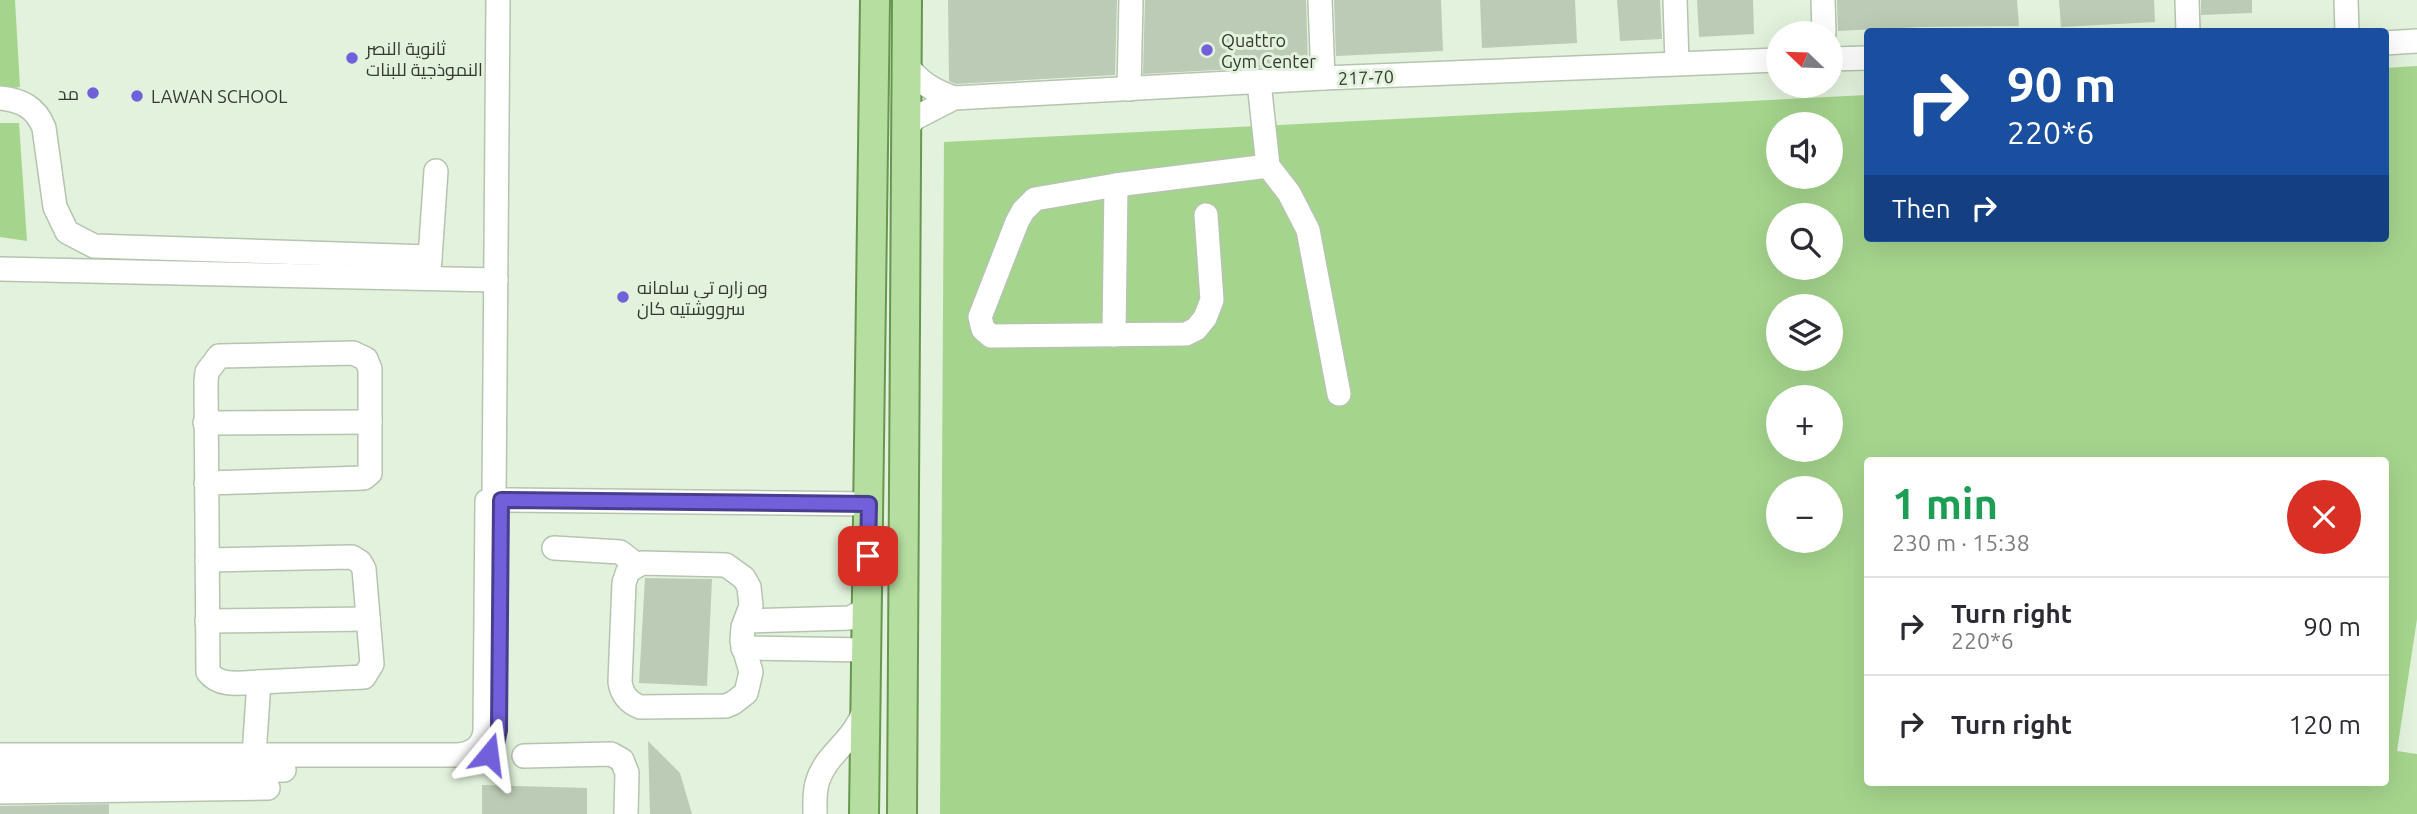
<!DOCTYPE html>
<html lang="en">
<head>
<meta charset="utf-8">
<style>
	body { margin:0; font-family:Ubuntu,Cairo,sans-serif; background:#f2f2f3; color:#2b2b33; height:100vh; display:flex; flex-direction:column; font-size:26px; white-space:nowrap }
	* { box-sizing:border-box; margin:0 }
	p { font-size:23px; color:#7c7c81 }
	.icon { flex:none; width:38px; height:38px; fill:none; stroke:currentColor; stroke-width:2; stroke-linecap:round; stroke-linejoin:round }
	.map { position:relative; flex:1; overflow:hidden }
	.details { position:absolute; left:1864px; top:457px; width:525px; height:329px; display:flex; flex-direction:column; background:#fff; border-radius:7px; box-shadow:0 7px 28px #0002 }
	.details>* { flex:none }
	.hud { position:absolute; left:1864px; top:28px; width:525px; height:214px; border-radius:7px; box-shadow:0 7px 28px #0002; background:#1a4fa0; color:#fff; overflow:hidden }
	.needle { width:46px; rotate:293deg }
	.controls { position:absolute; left:1766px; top:21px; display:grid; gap:14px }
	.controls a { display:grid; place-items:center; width:77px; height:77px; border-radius:50%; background:#fff; box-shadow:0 7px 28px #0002; font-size:35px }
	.pin { position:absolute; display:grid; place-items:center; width:60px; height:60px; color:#fff; margin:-30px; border-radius:14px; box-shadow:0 4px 10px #0006 }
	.me { position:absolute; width:77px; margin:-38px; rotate:16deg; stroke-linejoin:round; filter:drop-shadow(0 0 5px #0008) }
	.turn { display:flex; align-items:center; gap:24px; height:147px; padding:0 28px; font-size:32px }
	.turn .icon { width:91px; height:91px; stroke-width:2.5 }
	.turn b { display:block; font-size:49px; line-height:60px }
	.then { display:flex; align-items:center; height:66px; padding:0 28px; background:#0003; gap:14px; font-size:26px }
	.round { display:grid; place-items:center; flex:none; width:74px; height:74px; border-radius:37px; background:#f2f2f3 }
	.head { display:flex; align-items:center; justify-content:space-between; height:119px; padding:0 28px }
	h1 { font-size:42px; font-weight:700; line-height:52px; color:#1e9e55 }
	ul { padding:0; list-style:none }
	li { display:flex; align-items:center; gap:21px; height:98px; padding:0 28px; border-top:2px solid #e1e1e2 }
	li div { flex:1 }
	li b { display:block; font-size:26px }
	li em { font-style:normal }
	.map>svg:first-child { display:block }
</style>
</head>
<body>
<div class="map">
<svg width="2417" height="814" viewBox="0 0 2417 814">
	<rect width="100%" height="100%" fill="#e2f2dc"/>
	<g fill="#a5d58d" fill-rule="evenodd">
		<path d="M0,0H15L20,87L0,90Z"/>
		<path d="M2417,66V619L2397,751L2417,754V814H940L944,142L1867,95V238H2385V68ZM1778,124H1830V177H1778ZM1778,215H1830V268H1778ZM1778,306H1830V359H1778ZM1778,397H1830V450H1778ZM1867,460H2385V782H1867ZM1778,488H1830V541H1778Z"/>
		<path d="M0,123H19L27,241L0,237Z"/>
	</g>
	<g fill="#bccbb5">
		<path d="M948,0H1117L1115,75L956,84L949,81Z"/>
		<path d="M1145,0H1306L1308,65L1143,74Z"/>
		<path d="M1334,0H1441L1443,51L1336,56Z"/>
		<path d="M1480,0H1575L1577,43L1482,48Z"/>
		<path d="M1617,0H1660L1662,39L1620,41Z"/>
		<path d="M1697,0H1753L1754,34L1699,37Z"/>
		<path d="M1837,0H2017L2019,26L1920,27L1838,31Z"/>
		<path d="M2059,0H2154L2155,22L2061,27Z"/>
		<path d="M2201,0H2252V13L2201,15Z"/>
		<path d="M645,578L712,579L707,686L639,683Z"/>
		<path d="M648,741L680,773L692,814H650Z"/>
		<path d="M482,785L587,788V814H482Z"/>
		<path d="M109,804V814H0V806Z"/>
	</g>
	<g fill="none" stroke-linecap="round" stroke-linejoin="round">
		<g stroke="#b5c4af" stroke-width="26">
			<g id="minor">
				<path d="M1320,0L1323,78"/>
				<path d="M1675,0L1677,63"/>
				<path d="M1823,0L1824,33"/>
				<path d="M2187,0L2188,32"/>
				<path d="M2346,0L2347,32"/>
				<path d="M2385,43L2417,41"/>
				<path d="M1830,59L1867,58"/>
				<path d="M906,64C918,82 934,91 954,98"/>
				<path d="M1259,82L1268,166L1289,193L1308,230L1339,394"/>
				<path d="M1129,89L1131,0"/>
				<path d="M0,98C21,100 36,107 44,128L55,207L67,232L94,246L430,257"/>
				<path d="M905,130L915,118L954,98L1323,78L1778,60"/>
				<path d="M1206,215L1212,300L1205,318L1196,329L1186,334L991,336L983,329L980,317L1017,222L1023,211L1035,199L1116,185L1268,166"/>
				<path d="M0,269L496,280"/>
				<path d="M429,272L436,171"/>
				<path d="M1114,335L1116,185"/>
				<path d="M205,423L370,422"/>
				<path d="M206,483L364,478L370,473V369L366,359L353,353L219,356L207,372L206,381L208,672C219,687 241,683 259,682L254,755"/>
				<path d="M494,498L501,500L869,504"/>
				<path d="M554,548L620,552L637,565"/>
				<path d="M207,560L352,557L360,562L364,569L372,664L364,677L259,682"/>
				<path d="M642,563L726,565L744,578L749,587L751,606L743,627L742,641L751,672L746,693L733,703L726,706L640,707C628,702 622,695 620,682L624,583L628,571Z"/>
				<path d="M207,621L368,619"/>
				<path d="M746,621L850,618L867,609"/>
				<path d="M743,648L866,650"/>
				<path d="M0,755H457C472,754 483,747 485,731L487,501L494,498L498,0"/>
				<path d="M524,756L611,754L622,760L627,773L626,814"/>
				<path d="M0,776L284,770"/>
				<path d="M0,792L268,788"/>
				<path d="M815,814C815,803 814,791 818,780C827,753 854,741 864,711"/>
			</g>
		</g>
		<g stroke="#689650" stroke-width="32">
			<g id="major">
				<path d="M864,814L875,0"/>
				<path d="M902,814L907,0"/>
			</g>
		</g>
		<use href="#minor" stroke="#fff" stroke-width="23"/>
		<use href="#major" stroke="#b5dea0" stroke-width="28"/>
	</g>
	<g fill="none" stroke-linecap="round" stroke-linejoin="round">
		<g stroke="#493e8e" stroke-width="18">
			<path id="route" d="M489,754L496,744L499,730L501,500L869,504L868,556"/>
		</g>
		<use href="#route" stroke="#7160da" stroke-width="12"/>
	</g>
	<g fill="#7160da" stroke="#e2f2dc" stroke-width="2.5">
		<circle cx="1207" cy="50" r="7"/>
		<circle cx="352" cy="58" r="7"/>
		<circle cx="93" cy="93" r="7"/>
		<circle cx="137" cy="96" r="7"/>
		<circle cx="623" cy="297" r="7"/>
	</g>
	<g text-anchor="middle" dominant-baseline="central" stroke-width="6" stroke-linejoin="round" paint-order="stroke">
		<g font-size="18" fill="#343a31" stroke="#e2f2dc" text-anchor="start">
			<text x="1221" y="40">Quattro<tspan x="1221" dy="21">Gym Center</tspan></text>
			<text x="366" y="48">ثانوية النصر<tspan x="366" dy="21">النموذجية للبنات</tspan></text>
			<text x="79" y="93" text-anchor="end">مد</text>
			<text x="151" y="96">LAWAN SCHOOL</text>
			<text x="637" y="287">وه زاره تى سامانه<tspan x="637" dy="21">سرووشتيه كان</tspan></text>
		</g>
		<g font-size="18" fill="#343a31" stroke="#e2f2dc">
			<text transform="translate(1366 77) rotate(-2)">217-70</text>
		</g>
	</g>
</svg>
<div class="controls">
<a><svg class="needle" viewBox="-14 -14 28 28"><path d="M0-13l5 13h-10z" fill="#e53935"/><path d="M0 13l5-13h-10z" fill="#7c7c81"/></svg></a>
<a><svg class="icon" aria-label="sound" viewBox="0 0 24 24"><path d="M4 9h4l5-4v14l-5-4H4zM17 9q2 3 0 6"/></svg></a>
<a><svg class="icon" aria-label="search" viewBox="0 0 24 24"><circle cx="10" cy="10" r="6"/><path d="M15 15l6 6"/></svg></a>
<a><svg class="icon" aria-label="layers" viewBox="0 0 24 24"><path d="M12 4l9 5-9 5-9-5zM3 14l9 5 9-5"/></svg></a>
<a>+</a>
<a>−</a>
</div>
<div class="pin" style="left:868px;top:556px;background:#d93025"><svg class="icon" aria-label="arrive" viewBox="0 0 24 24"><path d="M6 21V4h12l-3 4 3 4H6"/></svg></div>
<svg class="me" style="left:489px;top:754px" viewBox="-20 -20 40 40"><path d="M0-17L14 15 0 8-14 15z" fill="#7160da" stroke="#fff" stroke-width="4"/></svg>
<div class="hud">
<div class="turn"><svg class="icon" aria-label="right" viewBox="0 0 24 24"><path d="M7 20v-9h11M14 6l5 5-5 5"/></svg><div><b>90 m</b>220*6</div></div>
<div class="then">Then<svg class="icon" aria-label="right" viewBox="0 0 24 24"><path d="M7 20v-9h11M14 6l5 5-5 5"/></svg></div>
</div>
<section class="details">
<div class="head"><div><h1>1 min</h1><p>230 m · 15:38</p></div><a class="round" style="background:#d93025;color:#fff"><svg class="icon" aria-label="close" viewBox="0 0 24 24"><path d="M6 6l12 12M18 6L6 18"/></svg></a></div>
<ul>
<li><svg class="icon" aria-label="right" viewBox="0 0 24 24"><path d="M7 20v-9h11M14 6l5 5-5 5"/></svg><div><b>Turn right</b><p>220*6</p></div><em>90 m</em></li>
<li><svg class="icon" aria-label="right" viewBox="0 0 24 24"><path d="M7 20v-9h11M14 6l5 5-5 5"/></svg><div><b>Turn right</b></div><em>120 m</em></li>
</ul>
</section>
</div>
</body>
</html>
